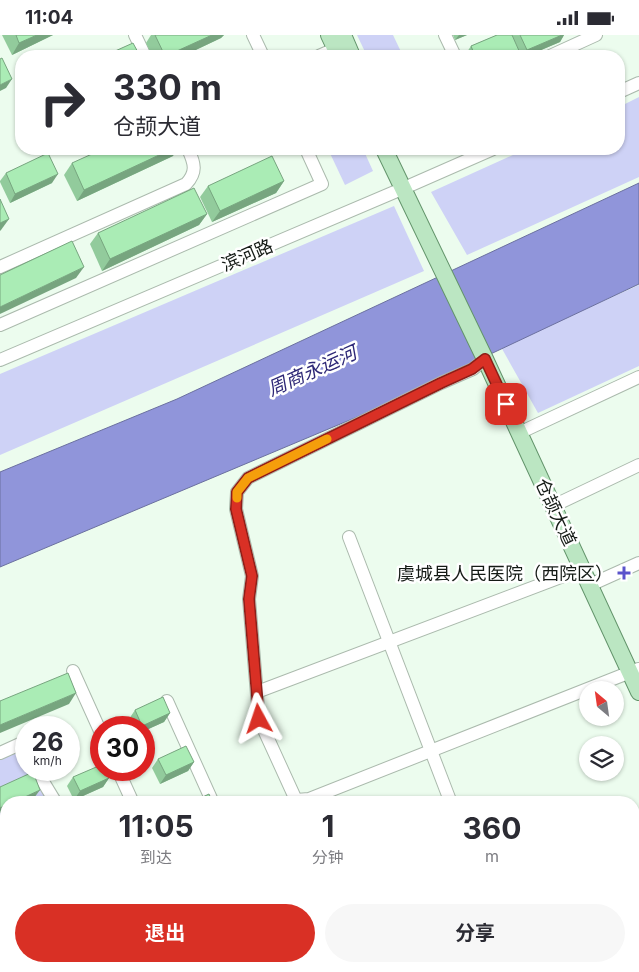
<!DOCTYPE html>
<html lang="zh">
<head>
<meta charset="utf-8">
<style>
	body { margin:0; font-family:Inter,"Noto Sans SC",sans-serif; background:#f7f7f7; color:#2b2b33; height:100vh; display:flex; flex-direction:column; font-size:19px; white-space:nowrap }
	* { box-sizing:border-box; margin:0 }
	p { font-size:16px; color:#7c7c81 }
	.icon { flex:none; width:28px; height:28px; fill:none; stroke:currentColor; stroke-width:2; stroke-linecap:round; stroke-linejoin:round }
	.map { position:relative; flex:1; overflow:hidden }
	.drawer { position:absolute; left:0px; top:761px; width:640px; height:176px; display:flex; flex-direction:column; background:#fff; border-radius:20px 20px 0 0; box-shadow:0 1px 4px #0004 }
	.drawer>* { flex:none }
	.banner { position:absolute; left:15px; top:15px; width:610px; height:105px; border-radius:20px; box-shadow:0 1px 4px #0004; background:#fff; color:#2b2b33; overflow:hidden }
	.needle { width:32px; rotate:331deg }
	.tools { position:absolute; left:579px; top:646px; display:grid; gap:10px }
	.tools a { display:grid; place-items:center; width:45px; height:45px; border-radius:50%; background:#fff; box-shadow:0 1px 4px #0004; font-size:25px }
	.speed { position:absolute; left:15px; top:681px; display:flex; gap:10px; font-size:25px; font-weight:700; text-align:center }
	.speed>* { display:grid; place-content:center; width:65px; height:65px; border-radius:50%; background:#fff; box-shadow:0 1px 4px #0004; line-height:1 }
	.speed small { font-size:12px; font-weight:400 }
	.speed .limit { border:8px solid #d22; background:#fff; color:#111 }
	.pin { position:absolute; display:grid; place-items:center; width:42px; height:42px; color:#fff; margin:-21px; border-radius:10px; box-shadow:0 2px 8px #0006 }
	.me { position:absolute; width:55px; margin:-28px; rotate:355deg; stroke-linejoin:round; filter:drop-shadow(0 0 4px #0008) }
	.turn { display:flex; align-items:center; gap:18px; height:105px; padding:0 15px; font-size:22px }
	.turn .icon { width:65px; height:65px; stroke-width:2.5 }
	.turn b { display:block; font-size:35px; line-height:42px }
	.eta { display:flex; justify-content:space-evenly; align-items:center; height:85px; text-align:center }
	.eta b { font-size:30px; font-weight:700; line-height:35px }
	.button { display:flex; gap:10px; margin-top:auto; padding:10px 15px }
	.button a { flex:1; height:58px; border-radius:30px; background:#d93025; color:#fff; font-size:20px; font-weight:700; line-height:58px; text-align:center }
	.button a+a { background:#f7f7f7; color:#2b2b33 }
	.status { display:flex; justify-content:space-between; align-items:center; height:35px; padding:0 25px; background:#fff; direction:ltr }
	.status svg { height:14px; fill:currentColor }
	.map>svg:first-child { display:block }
</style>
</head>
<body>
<div class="status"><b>11:04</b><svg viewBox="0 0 49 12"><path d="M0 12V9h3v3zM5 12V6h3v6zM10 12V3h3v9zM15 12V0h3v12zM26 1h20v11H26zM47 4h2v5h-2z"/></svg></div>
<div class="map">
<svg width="639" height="937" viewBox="0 0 639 937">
	<rect width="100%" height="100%" fill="#ecfcee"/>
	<g fill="#ced2f6">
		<path d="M357,0H393L403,21H367Z"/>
		<path d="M639,62V142L467,220L431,157L526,114H619V72Z"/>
		<path d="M328,114H363L373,136L345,150Z"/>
		<path d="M394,171L424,236L0,420V339Z"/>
		<path d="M639,250V331L538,378L501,312Z"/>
		<path d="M16,715L26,730V735H30L52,767L6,768V912L0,915V722Z"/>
		<path d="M634,898L639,909V937H364L377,931H634Z"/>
		<path d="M6,924V931H135L137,937H0V928Z"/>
	</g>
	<path fill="#9095da" stroke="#6b709f" d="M639,148V249L357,382L0,532V437L177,364Z"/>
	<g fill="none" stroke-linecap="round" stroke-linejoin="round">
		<g stroke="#abbaad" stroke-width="14">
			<g id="minor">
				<path d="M135,0L145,21"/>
				<path d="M253,0L263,21"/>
				<path d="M445,0L455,21"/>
				<path d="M319,21L344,10"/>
				<path d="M550,21L596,0"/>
				<path d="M619,57L639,48"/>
				<path d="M0,232L186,149C197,137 195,129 188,114"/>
				<path d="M0,290L322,149L306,114"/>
				<path d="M485,324L473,334L441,348L248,443L237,457L236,474L252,541L249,564L259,684L296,765L309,764L638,634"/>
				<path d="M0,325L411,150L493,114"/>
				<path d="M519,398L639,342"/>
				<path d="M553,471L639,430"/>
				<path d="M349,502L451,768"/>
				<path d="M590,550L639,528"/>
				<path d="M73,636L101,698"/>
				<path d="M257,657L582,534"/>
				<path d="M167,666L213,768"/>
				<path d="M0,718L20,709L26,719"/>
				<path d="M36,735L56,768"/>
				<path d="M118,735L133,768"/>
				<path d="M634,875L639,887"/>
				<path d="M0,921L6,918"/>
				<path d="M207,931L209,937"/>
				<path d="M338,937L351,931"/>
			</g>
		</g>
		<g stroke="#63946b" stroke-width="18">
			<g id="major">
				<path d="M329,0L339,21"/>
				<path d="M343,0L352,21"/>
				<path d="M384,114L485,324L639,657"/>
			</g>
		</g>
		<use href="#minor" stroke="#fff" stroke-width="12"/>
		<use href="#major" stroke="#bbe6c2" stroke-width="16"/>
	</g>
	<g fill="#92cb9c">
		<path d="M2,0H53L12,20Z"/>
		<path d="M151,0H224L221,3L183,21H152L146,8Z"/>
		<path d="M453,0H467L455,5Z"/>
		<path d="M497,0H564L560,7L527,21H520L519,20L518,21H465V20L471,11Z"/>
		<path d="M173,121L77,166L64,140L72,128Z"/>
		<path d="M6,138L52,148L10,168L0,147V146Z"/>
		<path d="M284,146L276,158L212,187L200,162L208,151Z"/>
		<path d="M207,179L199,190L102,236L90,209L98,198Z"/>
		<path d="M135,675L170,678L164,687L144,696V692H133L129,684Z"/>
		<path d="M158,724L194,727L188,736L160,749L152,733Z"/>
		<path d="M73,742L109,743L103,752L74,765L67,751Z"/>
		<path d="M639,905V927L637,930L634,932L630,937H562L575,931H634Z"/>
		<path d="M149,931H173L161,937H152Z"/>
		<path d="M255,931L290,934L288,937H251Z"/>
		<path d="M10,932L48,937H7Z"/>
	</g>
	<g fill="#77a57f">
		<path d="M37,0H53L12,20L19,8Z"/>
		<path d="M212,0H224L221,3L183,21H166Z"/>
		<path d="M459,0H467L455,5Z"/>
		<path d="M562,0H564L560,7L527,21H523L527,15Z"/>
		<path d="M12,44L6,53L0,56V50Z"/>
		<path d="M172,114H178L173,121L77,166L84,155Z"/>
		<path d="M58,139L52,148L10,168L15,159Z"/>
		<path d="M284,146L276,158L212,187L220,176Z"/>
		<path d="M207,179L199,190L102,236L110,224Z"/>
		<path d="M9,184L1,195L0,196V188Z"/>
		<path d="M84,232L76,243L0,279V272Z"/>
		<path d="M76,658L69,669L0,698V690Z"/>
		<path d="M170,678L164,687L144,696V692H141L142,691Z"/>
		<path d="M194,727L188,736L160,749L166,740Z"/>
		<path d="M109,743L103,752L74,765L80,756Z"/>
		<path d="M40,755L34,763L25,768H12Z"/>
		<path d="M6,770V776L0,778V773Z"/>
		<path d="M639,827V833L634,835V830Z"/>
		<path d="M6,894V899L0,903V897Z"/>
		<path d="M639,922V927L637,930L634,932L630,937H622L623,936L634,931V924Z"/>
		<path d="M161,931H173L161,937H156L160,932Z"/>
		<path d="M523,931H531L527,937H509Z"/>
		<path d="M617,931H619L615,937H604Z"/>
	</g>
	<g fill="#aaecb5" stroke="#77a57f">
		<path d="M16,0H37L19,8Z"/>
		<path d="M155,0H212L166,21H165Z"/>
		<path d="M497,0H512L520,18L513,21H475L471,11Z"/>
		<path d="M520,0H562L527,15Z"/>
		<path d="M133,8L140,21H104Z"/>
		<path d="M2,23L12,44L0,50V24Z"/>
		<path d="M103,114H172L84,155L72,128Z"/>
		<path d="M48,118L58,139L15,159L6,138Z"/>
		<path d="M272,121L284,146L220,176L208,151Z"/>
		<path d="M194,153L207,179L110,224L98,198Z"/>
		<path d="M0,164L9,184L0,188Z"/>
		<path d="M72,206L84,232L0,272V240Z"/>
		<path d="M68,638L76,658L0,690V666Z"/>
		<path d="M163,662L170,678L142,691L135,675Z"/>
		<path d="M186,711L194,727L166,740L158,724Z"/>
		<path d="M101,730V735H105L109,743L80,756L73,742Z"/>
		<path d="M33,737L40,755L12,768H6V770L0,773V752Z"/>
		<path d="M209,759L213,768H190Z"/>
		<path d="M639,808V827L634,830V810Z"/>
		<path d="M6,873V894L0,897V876Z"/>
		<path d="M639,904V922L634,924V906Z"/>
		<path d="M12,931H50L51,933L43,937H13L10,932Z"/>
		<path d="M116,931H147L149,937H104Z"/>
		<path d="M255,931H289L290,934L284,937H258Z"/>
		<path d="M380,931H411L413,935L408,937H367Z"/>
		<path d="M467,931H523L509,937H452Z"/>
		<path d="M575,931H617L604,937H562Z"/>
		<path d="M621,931H634L623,936Z"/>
	</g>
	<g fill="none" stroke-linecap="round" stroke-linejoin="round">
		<g stroke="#8d1f18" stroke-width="12">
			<path id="route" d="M259,684L249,564L252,541L236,474L237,457L248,443L441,348L472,334L485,324L506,369"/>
		</g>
		<use href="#route" stroke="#d93025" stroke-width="9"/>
		<path stroke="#f59e0b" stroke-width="9" d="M237,463V457L248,443L327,404"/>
	</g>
	<path fill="#5a53cb" stroke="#fff" stroke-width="2" d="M621.5 530.5h5v5h5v5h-5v5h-5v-5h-5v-5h5z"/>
	<g text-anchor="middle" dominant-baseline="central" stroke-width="5" stroke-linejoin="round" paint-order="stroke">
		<g font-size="18" fill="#141a15" stroke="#fff">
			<text transform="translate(247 220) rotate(-23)">滨河路</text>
			<text transform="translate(556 477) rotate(65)">仓颉大道</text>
		</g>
		<g font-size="18" fill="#141a15" stroke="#fff" text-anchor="end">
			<text x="613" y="538">虞城县人民医院（西院区）</text>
		</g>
		<g font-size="19" font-style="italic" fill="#2d2776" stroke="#fff">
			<text transform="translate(312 336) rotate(-24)">周商永运河</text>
		</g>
	</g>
</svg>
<div class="tools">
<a><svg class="needle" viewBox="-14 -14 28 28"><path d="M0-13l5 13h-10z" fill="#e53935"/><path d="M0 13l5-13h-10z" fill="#7c7c81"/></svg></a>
<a><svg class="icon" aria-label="layers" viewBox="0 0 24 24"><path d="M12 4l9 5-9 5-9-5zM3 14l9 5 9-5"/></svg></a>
</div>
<div class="speed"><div>26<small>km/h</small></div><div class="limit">30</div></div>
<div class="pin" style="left:506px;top:369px;background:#d93025"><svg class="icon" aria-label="arrive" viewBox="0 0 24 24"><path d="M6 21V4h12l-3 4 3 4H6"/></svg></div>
<svg class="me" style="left:259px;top:684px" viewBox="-20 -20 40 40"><path d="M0-17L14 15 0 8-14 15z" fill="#d93025" stroke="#fff" stroke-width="4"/></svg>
<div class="banner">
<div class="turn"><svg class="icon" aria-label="right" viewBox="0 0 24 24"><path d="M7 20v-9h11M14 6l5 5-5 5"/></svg><div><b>330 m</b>仓颉大道</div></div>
</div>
<section class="drawer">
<div class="eta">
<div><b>11:05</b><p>到达</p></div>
<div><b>1</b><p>分钟</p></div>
<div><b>360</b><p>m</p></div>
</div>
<div class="button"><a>退出</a><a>分享</a></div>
</section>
</div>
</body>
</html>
